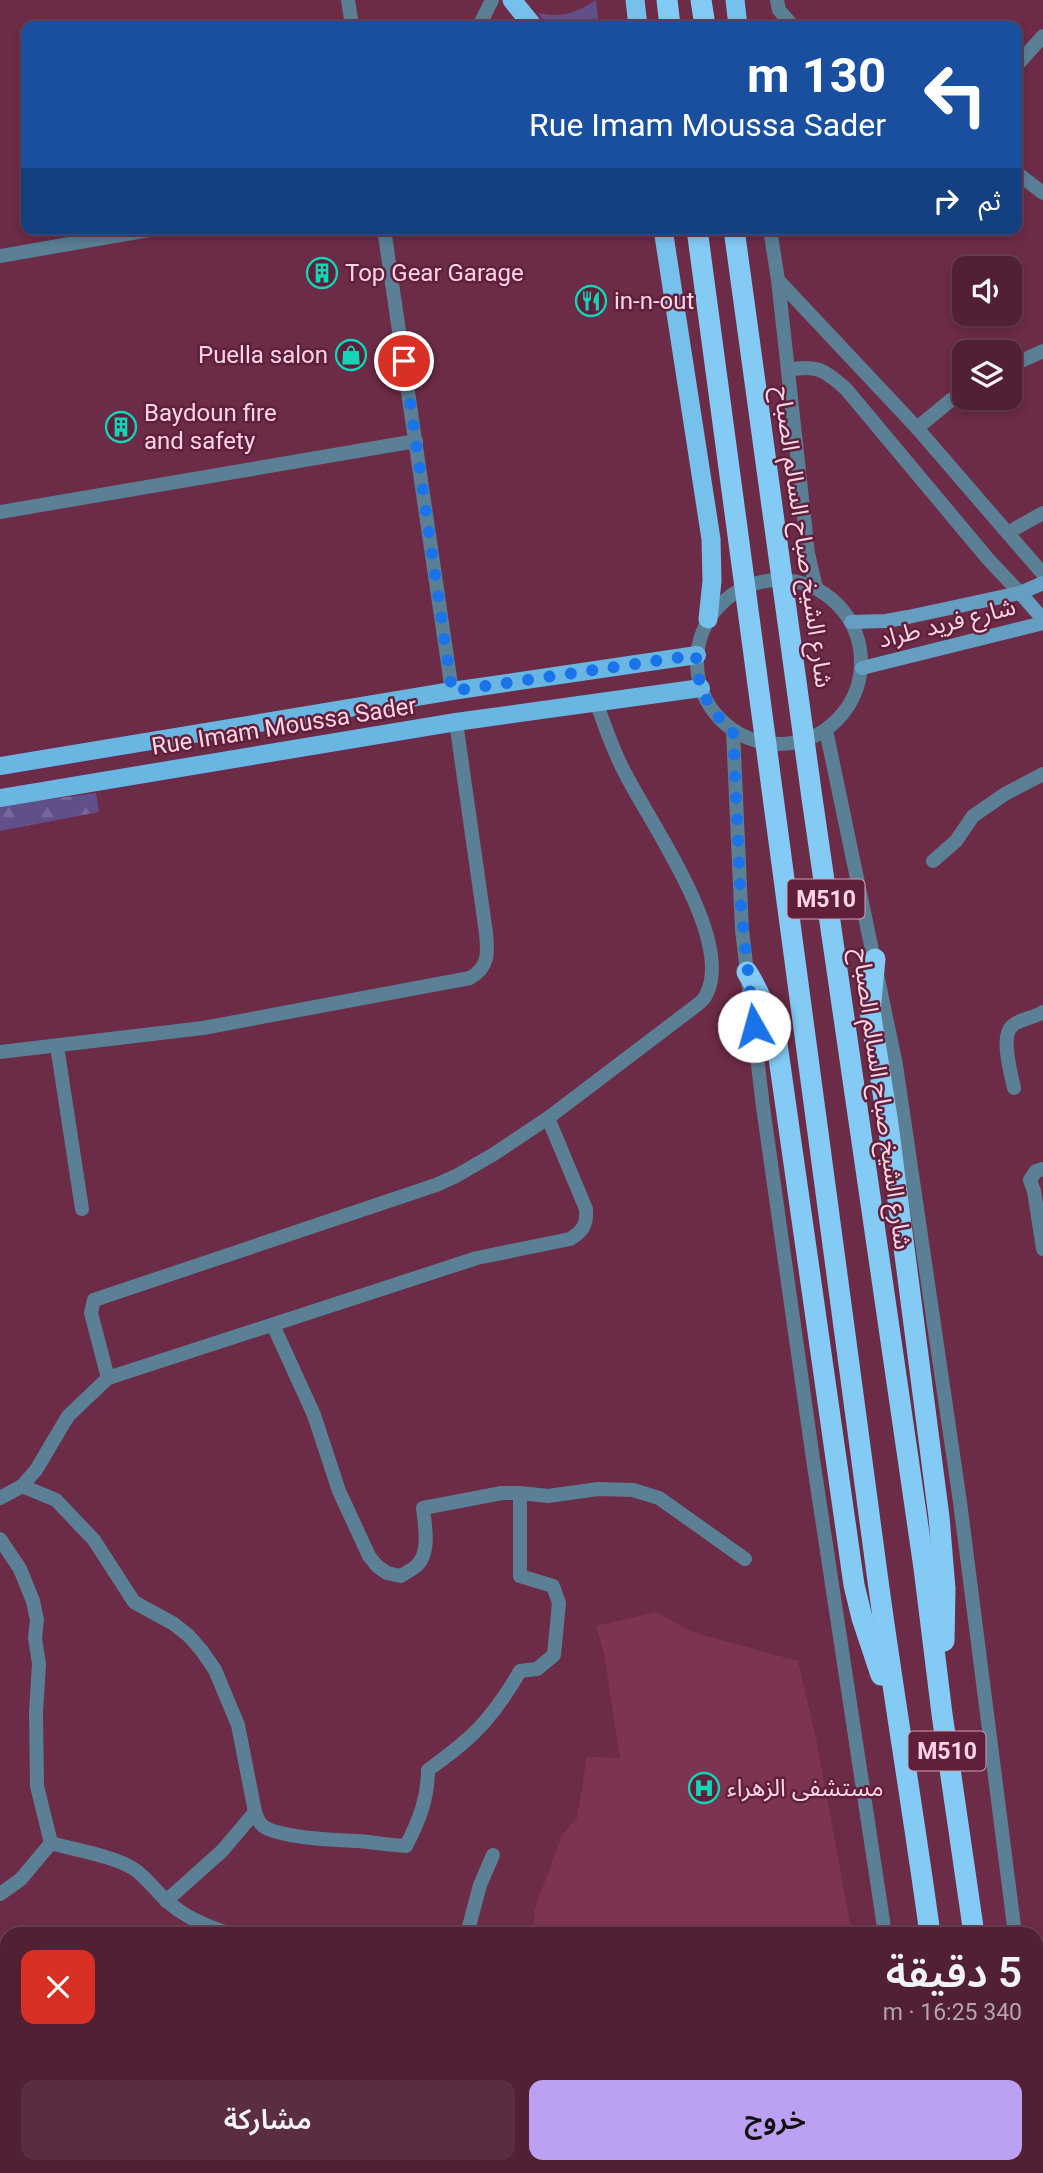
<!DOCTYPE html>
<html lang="ar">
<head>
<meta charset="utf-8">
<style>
	body { margin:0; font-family:Roboto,"Noto Sans Arabic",sans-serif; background:#5b2d41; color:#f1f3f6; direction:rtl; height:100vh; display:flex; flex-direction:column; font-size:26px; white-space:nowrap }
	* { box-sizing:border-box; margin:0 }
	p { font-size:23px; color:#b4a3ad }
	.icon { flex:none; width:38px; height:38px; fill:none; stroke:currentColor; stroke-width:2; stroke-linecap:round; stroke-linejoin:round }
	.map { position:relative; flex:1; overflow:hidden; direction:ltr }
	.side { position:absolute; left:0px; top:1927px; width:1043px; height:247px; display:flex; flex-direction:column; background:#512035; border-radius:21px 21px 0 0; box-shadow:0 4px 10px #0003,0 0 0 2px #673e50; direction:rtl }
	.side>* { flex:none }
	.top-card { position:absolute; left:21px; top:21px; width:1001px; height:214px; border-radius:14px; box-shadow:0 4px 10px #0003,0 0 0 2px #673e50; direction:rtl; background:#1a4fa0; color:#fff; overflow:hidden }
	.tools { position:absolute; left:952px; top:256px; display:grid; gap:14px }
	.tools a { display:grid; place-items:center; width:70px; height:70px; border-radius:14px; background:#512035; box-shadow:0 4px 10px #0003,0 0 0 2px #673e50; font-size:35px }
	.pin { position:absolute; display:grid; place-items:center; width:60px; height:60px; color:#fff; margin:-30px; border:4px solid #fff; border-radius:50%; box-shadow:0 2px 7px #0007 }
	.me { position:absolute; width:77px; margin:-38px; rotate:353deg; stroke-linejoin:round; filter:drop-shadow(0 0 5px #0008) }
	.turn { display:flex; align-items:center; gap:24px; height:147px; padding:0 21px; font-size:32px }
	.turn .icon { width:91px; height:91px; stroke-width:2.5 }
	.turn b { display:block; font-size:49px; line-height:60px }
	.then { display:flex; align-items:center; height:66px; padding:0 21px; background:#0003; gap:14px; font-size:26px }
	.round { display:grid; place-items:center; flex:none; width:74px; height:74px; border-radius:14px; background:#5b2d41 }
	.head { display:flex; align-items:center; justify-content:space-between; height:119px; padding:0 21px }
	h1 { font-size:42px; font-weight:600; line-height:52px }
	.primary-button { display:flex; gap:14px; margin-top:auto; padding:14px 21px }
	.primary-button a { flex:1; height:80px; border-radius:14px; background:#bca0f2; color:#111; font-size:28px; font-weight:600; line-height:80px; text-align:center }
	.primary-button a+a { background:#5b2d41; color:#f1f3f6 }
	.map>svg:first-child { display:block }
</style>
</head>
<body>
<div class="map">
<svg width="1043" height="2173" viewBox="0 0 1043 2173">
	<defs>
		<pattern id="forest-firs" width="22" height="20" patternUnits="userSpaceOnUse" patternTransform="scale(1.75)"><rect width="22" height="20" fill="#604f89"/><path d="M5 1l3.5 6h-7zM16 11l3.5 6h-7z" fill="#78679a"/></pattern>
	</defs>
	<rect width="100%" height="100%" fill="#6c2b47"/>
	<path fill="#7d3453" d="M656,1612L692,1632L798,1661L816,1738L852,1934H534V1911L562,1835L577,1818L587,1757L620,1758L604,1654L596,1626Z"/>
	<path fill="#604f89" d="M596,0L599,26H548L538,13C563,18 576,13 596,0Z"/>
	<path fill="url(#forest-firs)" d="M96,793L99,812L0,831V806Z"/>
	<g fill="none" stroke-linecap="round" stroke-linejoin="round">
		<g stroke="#5b7f95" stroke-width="14">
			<path d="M348,0L352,26"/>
			<path d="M777,0L779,10L793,26"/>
			<path d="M479,26L492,0"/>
			<path d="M1017,65L1043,36"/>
			<path d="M1017,173L1043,193"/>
			<path d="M384,229L452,691"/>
			<path d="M0,256L155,229"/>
			<path d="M1010,366L1043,351"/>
			<path d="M917,428L951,400L964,392"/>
			<path d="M0,512L416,441"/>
			<path d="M1009,532L1043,513"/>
			<path d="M933,861L956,841L973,816L1005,794L1043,774"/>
			<path d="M57,1046L82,1209"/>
			<path d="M0,1052L203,1028L470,978C489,967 488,953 486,933L456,722"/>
			<path d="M1014,1088C1011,1073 1000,1037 1012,1026C1019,1019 1034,1018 1043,1012"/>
			<path d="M1043,1249L1034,1191L1030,1180L1036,1171L1043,1169"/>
			<path d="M108,1378L91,1313L94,1300L436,1185L456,1176L494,1154L548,1118L697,1005C701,1002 705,998 707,993C733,938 650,823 625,773C613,751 605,727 597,704"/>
			<path d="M22,1486L36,1470L68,1416L108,1378L477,1258L570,1239C583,1231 587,1225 586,1209L548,1118"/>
			<path d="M520,1493L548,1496L598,1489L633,1490L659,1498L745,1559"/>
			<path d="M0,1498L22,1486L56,1500L94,1540L134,1602L174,1624L189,1636L202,1651L215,1670L238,1725L255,1812C257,1817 258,1822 263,1826C279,1838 336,1840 356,1841C372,1842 389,1845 406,1846C419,1821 428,1798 428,1770C440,1761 453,1752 464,1742C487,1723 505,1697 520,1671L537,1669L554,1655L559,1603L553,1586L520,1576V1493H502L423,1508C425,1526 431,1555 415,1567C411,1570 405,1573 401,1576L387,1573L377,1566L369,1556L339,1491L314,1415L273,1325"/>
			<path d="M0,1539L20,1569L33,1601L37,1620L35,1638L39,1664L36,1712L37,1786L51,1843L21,1879L0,1894"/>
			<path d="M51,1843C75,1850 114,1856 134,1869C146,1877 154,1889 165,1899C182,1916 209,1928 232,1934"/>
			<path d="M166,1901L222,1851L255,1812"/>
			<path d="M467,1934L480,1885L493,1855"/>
			<path d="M1036,1978L1043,1979"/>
			<path d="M212,2166L213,2173"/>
		</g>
		<g stroke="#5b7f95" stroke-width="14">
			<path d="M770,229L778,280L808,553L816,588"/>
			<path d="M778,280L917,428L1043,574"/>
			<path d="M788,370C816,364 825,370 846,389L988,559L1020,593"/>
			<circle cx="779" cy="662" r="82"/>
			<path d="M826,730L896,1065L960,1502L1015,1934"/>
			<path d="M733,731L742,930L763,1107L813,1459L885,1934"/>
			<path d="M1036,2092L1043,2160"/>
			<path d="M919,2166L920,2173"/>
		</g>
		<g stroke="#659ec1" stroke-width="14">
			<path d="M1020,593L1043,619"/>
			<path d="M851,622L886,621L908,617L1020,593L1043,583"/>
			<path d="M862,668L1043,623"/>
		</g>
		<g stroke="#6ab6e3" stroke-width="18">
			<path d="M0,766L452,691L697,655"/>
			<path d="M0,798L456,722L701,688"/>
		</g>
		<g stroke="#76c0ec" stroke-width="19">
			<path d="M512,0L533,26"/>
			<path d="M635,0L638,26"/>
			<path d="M735,0L738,26"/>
			<path d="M663,229L711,539L712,581L708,619"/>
		</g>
		<g stroke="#83caf5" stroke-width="21">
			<path d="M667,0L670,26"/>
			<path d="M701,0L705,26"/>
			<path d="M697,229L878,1581C894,1699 914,1816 930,1934"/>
			<path d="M734,229L812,798L924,1568L942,1714L974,1934"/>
			<path d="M875,959L870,1011L888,1124L939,1517L945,1589L944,1641"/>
			<path d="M747,972C761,995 770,1018 777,1044L854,1585L862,1618L881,1675"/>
			<path d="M961,2166L962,2173"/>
			<path d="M1009,2166L1011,2173"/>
		</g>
	</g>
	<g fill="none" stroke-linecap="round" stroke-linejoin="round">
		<path stroke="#1a73e8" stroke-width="12" stroke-dasharray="0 21.6" d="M404,361L452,691L696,655C697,688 708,710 733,731L741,908L754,1026"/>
	</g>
	<defs>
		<g id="building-ring" transform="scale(1.575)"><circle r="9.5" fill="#60203c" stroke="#11d5b4" stroke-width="1.5"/><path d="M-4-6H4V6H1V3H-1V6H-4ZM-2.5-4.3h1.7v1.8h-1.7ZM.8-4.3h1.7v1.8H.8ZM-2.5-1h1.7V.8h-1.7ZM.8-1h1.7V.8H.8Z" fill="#11d5b4"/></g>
		<g id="restaurant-ring" transform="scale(1.575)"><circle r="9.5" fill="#60203c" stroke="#11d5b4" stroke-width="1.5"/><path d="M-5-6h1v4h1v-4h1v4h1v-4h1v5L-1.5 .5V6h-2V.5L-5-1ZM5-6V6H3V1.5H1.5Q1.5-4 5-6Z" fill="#11d5b4"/></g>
		<g id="shop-ring" transform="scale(1.575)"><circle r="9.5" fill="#60203c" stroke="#11d5b4" stroke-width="1.5"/><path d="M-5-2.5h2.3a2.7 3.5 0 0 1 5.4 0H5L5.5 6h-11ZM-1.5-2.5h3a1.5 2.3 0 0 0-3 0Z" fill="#11d5b4"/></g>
		<g id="hospital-ring" transform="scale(1.575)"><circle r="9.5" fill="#60203c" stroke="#11d5b4" stroke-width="1.5"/><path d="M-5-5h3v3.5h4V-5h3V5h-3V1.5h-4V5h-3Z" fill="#11d5b4"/></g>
	</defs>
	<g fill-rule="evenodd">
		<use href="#building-ring" x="322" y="273"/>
		<use href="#restaurant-ring" x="591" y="301"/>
		<use href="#shop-ring" x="351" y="355"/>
		<use href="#building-ring" x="121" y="427"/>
		<use href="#hospital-ring" x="704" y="1788"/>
	</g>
	<g text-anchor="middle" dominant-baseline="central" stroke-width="5" stroke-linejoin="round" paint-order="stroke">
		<g fill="#60203c" stroke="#cf9fb1" stroke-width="2">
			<rect x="787.5" y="879.5" width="77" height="39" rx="5"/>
			<rect x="908.5" y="1731.5" width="77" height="39" rx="5"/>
		</g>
		<g font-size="23" font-weight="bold" fill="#fed5e3">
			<text x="826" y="899">M510</text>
			<text x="947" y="1751">M510</text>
		</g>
		<g font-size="24" fill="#fed5e3" stroke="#60203c" text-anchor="start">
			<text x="345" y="273">Top Gear Garage</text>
			<text x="614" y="301">in-n-out</text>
			<text x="328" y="355" text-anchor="end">Puella salon</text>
			<text x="144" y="413">Baydoun fire<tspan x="144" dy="28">and safety</tspan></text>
			<text x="727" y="1788">مستشفى الزهراء</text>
		</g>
		<g font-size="24" fill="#fed5e3" stroke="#60203c">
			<text transform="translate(803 537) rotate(82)">شارع الشيخ صباح السالم الصباح</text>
			<text transform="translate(947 623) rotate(-14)">شارع فريد طراد</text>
			<text transform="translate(284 726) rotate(-9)">Rue Imam Moussa Sader</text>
			<text transform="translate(882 1099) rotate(82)">شارع الشيخ صباح السالم الصباح</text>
		</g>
	</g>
</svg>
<div class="tools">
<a><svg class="icon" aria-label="sound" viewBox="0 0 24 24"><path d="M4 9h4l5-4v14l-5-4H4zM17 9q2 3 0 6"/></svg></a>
<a><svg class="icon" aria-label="layers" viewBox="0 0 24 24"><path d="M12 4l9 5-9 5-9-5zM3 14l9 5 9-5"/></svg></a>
</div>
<div class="pin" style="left:404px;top:361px;background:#d93025"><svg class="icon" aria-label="arrive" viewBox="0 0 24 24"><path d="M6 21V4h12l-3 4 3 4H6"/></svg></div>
<svg class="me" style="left:754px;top:1026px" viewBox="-20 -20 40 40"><circle r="19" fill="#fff"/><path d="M0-13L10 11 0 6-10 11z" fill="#1a73e8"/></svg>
<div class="top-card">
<div class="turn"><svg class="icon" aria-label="left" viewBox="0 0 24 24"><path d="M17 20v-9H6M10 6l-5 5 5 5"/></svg><div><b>130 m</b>Rue Imam Moussa Sader</div></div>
<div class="then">ثم<svg class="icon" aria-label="right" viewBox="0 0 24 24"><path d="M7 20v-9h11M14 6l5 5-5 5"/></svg></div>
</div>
<section class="side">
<div class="head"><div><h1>5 دقيقة</h1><p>340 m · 16:25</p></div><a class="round" style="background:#d93025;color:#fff"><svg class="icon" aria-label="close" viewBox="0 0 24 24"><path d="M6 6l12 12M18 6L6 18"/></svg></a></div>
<div class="primary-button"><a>خروج</a><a>مشاركة</a></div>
</section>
</div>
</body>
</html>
